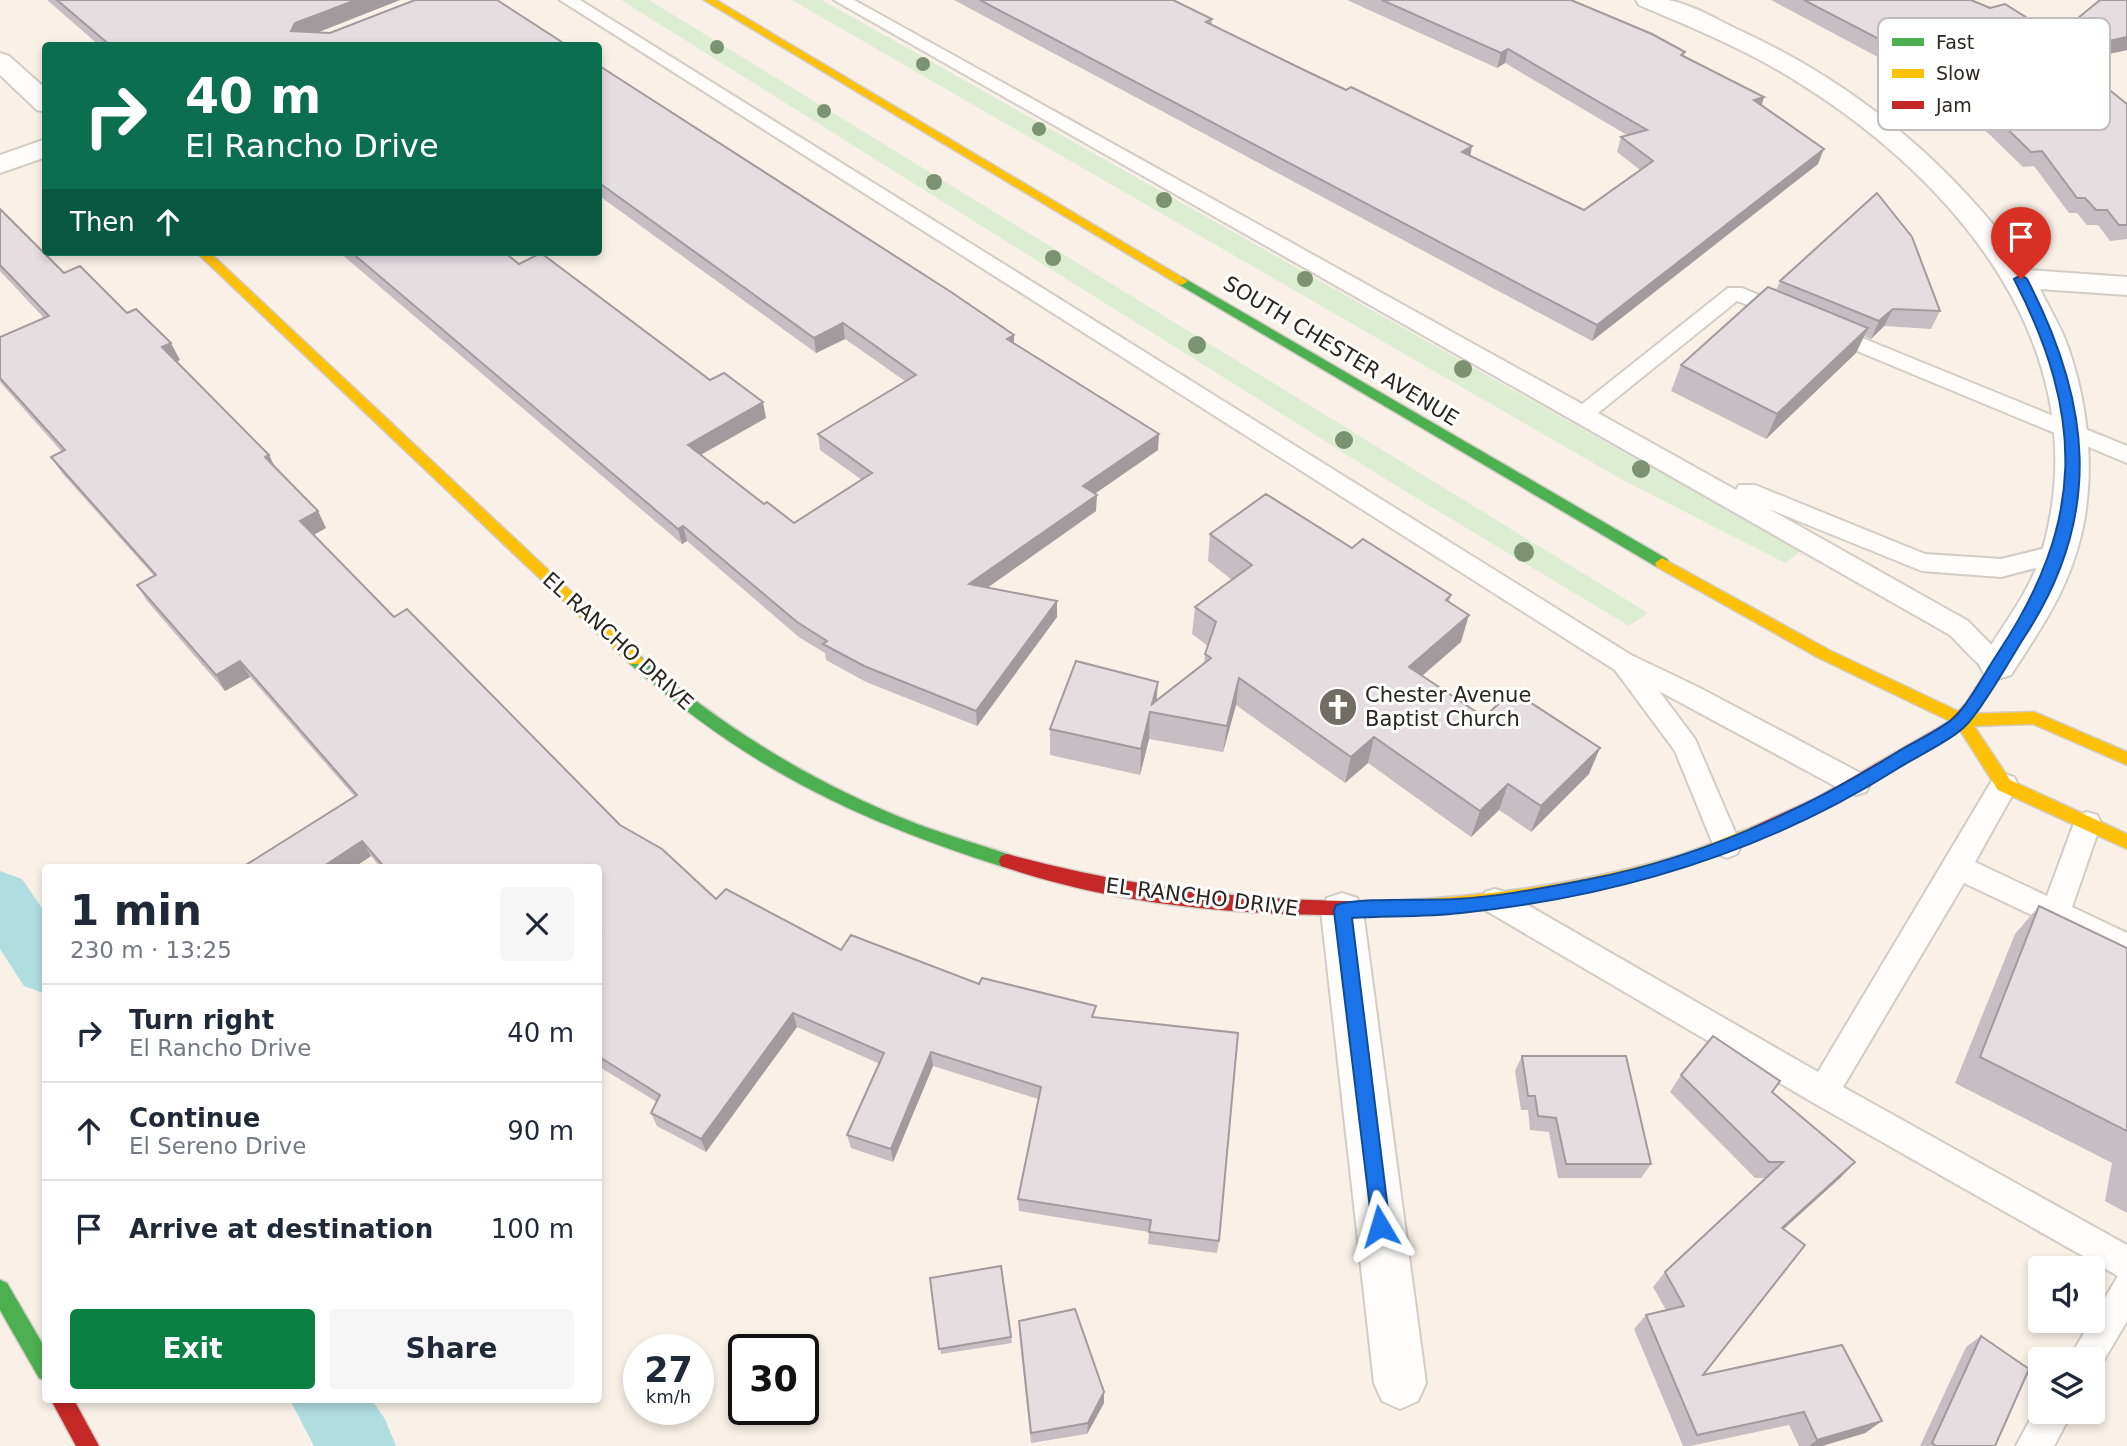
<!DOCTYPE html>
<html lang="en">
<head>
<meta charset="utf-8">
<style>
	body { margin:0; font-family:"DejaVu Sans",sans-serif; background:#f6f6f7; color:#1f2937; height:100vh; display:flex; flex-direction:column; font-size:26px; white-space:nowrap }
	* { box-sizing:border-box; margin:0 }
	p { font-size:23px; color:#747a83 }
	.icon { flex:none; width:38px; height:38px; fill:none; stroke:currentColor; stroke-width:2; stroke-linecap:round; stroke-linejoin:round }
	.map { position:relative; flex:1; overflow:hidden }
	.details { position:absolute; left:42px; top:864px; width:560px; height:539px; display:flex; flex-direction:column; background:#fff; border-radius:7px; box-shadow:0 4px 10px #0003 }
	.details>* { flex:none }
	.banner { position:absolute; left:42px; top:42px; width:560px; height:214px; border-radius:7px; box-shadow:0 4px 10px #0003; background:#0b6e4f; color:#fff; overflow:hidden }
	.buttons { position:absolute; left:2028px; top:1256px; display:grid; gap:14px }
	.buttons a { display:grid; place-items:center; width:77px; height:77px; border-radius:7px; background:#fff; box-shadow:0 4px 10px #0003; font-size:35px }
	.speed { position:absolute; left:623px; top:1334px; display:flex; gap:14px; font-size:35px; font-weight:700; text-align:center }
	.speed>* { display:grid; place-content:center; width:91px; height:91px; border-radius:50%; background:#fff; box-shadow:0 4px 10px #0003; line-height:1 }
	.speed small { font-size:18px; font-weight:400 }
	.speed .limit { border:4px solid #111; border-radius:10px; background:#fff; color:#111 }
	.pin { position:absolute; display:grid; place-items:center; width:60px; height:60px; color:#fff; margin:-72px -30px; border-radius:50% 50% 50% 0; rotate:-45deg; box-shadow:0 0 7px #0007 }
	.pin .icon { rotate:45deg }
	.me { position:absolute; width:77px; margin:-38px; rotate:353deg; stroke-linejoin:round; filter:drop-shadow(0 0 5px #0008) }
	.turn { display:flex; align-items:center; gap:24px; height:147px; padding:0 28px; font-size:32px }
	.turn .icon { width:91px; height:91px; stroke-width:2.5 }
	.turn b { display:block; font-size:49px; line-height:60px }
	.then { display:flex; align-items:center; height:66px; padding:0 28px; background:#0003; gap:14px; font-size:26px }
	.round { display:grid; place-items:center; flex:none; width:74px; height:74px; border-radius:7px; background:#f6f6f7 }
	.headline { display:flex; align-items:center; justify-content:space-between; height:119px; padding:0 28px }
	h1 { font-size:42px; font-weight:700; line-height:52px }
	.primary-button { display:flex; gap:14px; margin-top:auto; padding:14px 28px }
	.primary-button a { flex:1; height:80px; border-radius:7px; background:#0b8043; color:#fff; font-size:28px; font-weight:700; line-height:80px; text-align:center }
	.primary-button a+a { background:#f6f6f7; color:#1f2937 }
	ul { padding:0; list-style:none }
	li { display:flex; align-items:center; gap:21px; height:98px; padding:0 28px; border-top:2px solid #e0e1e3 }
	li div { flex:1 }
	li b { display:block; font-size:26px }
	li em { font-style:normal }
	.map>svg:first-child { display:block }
</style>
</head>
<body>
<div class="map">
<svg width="2127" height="1446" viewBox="0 0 2127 1446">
	<rect width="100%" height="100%" fill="#f9f1e8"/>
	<g fill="#dcedd2">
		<path d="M621,0H649L1648,613L1629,626L1400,488Z"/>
		<path d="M792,0H822L1625,453L1804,549L1785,563L1619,478Z"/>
	</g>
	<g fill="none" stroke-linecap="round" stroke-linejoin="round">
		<g fill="#b0dde0" fill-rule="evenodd">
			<path d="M0,871L22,879L46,914V994L24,986L0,949Z"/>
			<path d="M290,1400H372L385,1419L396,1446H314Z"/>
		</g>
		<g stroke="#d2ccc5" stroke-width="4">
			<g id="lane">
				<path d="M560,0H580L1631,655L1700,688L1866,776L1870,784L1866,792L1856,795L1846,792L1659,691L1695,739L1741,846L1737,854L1727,858L1717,854L1675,751L1615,670Z"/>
				<path d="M834,0H854L1582,404L1728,288H1742L1793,309L1796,314L1793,319L1786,320L1737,301L1598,413L1736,490L1739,485H1755L1925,554L2001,559L2058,545L2066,548L2070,554L2066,560L2001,577L1922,571L1769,509L1968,621L2011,665L2007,672C1985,679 1965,649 1950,635Z"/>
				<path d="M1828,324L2127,446V463L1821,336L1817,331Z"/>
				<path d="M2004,774L2014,777L2018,785L1975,862L2047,896L2077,815L2087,812L2097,815L2101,823L2072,907L2127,933V960L1964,883L1843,1087L2127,1245V1321L2097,1372L2093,1374V1360H2068L2118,1276L1812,1102L1485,910L1481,901L1485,892L1495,889L1505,892L1818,1072L1994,777Z"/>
				<path d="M2040,1401V1412H2072L2054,1446H2016Z"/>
			</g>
		</g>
		<g stroke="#d2ccc5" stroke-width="4">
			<g id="street">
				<path d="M1636,0C1646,0 1658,0 1668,0C1692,4 1719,21 1741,31C1858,85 1954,166 2028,270L2127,277V295L2040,289C2049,308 2061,327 2068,347C2092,416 2098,498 2071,568C2057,606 2033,641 2011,675L1998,679L1985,675L1979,665C2000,628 2028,596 2041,555C2102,353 1958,181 1796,81C1747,50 1693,28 1639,5Z"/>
				<path d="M0,53L9,56L46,89V112L37,110L0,75Z"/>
				<path d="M46,139V157L0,173V155Z"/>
				<path d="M1342,893L1357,898L1363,911L1426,1383L1418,1401L1400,1409L1382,1401L1374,1383L1321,911L1327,898Z"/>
			</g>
		</g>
		<g stroke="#d2ccc5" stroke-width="3">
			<g id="fast">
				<path d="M1182,277L1667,559L1669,563L1667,567H1657L1178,284L1176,281Z"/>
				<path d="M635,654L640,656C722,727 811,782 912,822C945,835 979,844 1013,856L1015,861L1013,866L1007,868C858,821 747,768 630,664L627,660Z"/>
				<path d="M0,1280L7,1283L46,1350V1381L39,1378L0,1310Z"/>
			</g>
		</g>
		<g stroke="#d2ccc5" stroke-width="3">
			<g id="slow">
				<path d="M704,0H716L1188,281L1182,285L1178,284Z"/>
				<path d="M196,252H209L640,656L643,660L640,664H630Z"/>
				<path d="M1662,558L1829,650L1964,714L2034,712L2127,752V765L2033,724L1974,726L2010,780L2127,834V849L1998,790L1956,724L1819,658L1657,567L1655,563Z"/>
				<path d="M1756,826L1762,828L1764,833L1762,838C1640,888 1523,909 1392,915L1386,913L1383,908L1386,903L1392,901C1485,896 1576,885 1666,859C1697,851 1726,836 1756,826Z"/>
			</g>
		</g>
		<g stroke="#d2ccc5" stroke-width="3">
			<g id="jam">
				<path d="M1998,659L2006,665L1978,711L1960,730L1830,807L1762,838L1756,840L1750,838L1748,833L1750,828L1818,797L1948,722L1966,703L1993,661Z"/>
				<path d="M1007,854C1134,889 1260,903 1392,901L1398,903L1401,908L1398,913L1392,915C1261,917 1126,909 1001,866L999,861L1001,856Z"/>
				<path d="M51,1400H74L99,1446H76Z"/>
			</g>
		</g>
		<use href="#lane" fill="#fefdfc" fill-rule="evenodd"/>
		<use href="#street" fill="#fefdfc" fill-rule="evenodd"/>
		<use href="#fast" fill="#4caf50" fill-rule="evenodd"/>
		<use href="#slow" fill="#ffc107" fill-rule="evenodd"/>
		<use href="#jam" fill="#c62828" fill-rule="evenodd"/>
	</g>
	<g fill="#7b9370">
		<circle cx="717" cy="47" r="7"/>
		<circle cx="923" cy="64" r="7"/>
		<circle cx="824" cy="111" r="7"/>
		<circle cx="1039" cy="129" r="7"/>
		<circle cx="934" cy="182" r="8"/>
		<circle cx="1164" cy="200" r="8"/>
		<circle cx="1053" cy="258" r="8"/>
		<circle cx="1305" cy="279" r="8"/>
		<circle cx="1197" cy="345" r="9"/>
		<circle cx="1463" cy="369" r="9"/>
		<circle cx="1344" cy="440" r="9"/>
		<circle cx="1641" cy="469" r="9"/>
		<circle cx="1524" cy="552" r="10"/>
	</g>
	<g fill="#c6bec2">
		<path d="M47,0H400L316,33L568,46H100Z"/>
		<path d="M954,0H1173L1212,19V25L1304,70L1472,146L1470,156L1584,210L1640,170L1617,152L1621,137L1627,135L1505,63L1497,68L1347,0H1571L1685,52L1684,56L1764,97L1762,105L1818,164L1592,341Z"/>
		<path d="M1771,0H1971L2056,36L2127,50L2074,62L2127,104V239L2110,241L2098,225H2087L2077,213H2069L2034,166L2023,167L1989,134L1913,76L1905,77L1876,56Z"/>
		<path d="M598,65L1014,344L1158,450L1094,494L1096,511L987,588L1057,617L977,726L866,682L826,660L825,653L800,638L687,541L682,544L339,252H504L519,264L710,380L766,418L701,455L764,504L794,523L862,480L820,450L818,434L905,381L845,339L816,353L598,195Z"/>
		<path d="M0,209L64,273L127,313L180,360L176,361L269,455L275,467L318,511L326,528L313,535L394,617L620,825L716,899L841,950L979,984L1095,1017L1219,1241L1217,1253L1148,1244L1149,1232L1019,1211L1018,1199L1038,1099L933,1066L893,1162L851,1148L847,1135L880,1064L797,1027L706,1152L657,1126L651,1113L657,1102L598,1066V868H381L371,856L353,868H241L355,797L250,677L225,691L147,601L137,585L154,576L62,473L51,457L62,452L0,382V337L44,318L0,271Z"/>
		<path d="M1780,281L1940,311L1931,329L1884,326L1871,339L1864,336L1856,353L1766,439L1671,391L1681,365L1776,290Z"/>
		<path d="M1210,534L1352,548L1451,595L1449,602L1461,642L1422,676L1484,717L1589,774L1531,832L1499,810L1471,837L1368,763L1345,783L1236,705L1223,752L1149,739L1140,775L1050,755V729L1156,701L1204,664L1205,654L1208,646L1192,634L1195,607L1232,580L1208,561Z"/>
		<path d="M2039,906L2127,948V1213L2105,1201L2112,1163L1955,1083L2015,934Z"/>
		<path d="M1522,1056L1651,1164L1641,1178H1558L1549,1132L1530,1130L1528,1110H1521L1515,1071Z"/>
		<path d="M1681,1075L1772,1092L1855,1162L1840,1178L1784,1229L1703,1375L1882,1421L1865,1433L1822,1446H1799L1789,1425L1690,1446H1683L1634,1329L1646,1315L1666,1310L1653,1287L1665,1272L1766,1178H1755L1670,1092Z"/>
		<path d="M1001,1266L1012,1343L941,1354L930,1278Z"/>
		<path d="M1019,1332L1104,1392V1403L1087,1434L1031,1443Z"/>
		<path d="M1981,1336L1995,1446H1920L1966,1347Z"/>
	</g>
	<g fill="#a19b9e">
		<path d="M356,0H400L301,39L291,31L295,23Z"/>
		<path d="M2127,37V50L2053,66L2061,51Z"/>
		<path d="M1508,49L1505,63L1497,68L1501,53Z"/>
		<path d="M1764,97L1759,112L1754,100Z"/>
		<path d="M1472,146L1469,161L1462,152Z"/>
		<path d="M1824,149L1818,164L1592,341L1597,325Z"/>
		<path d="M1893,309L1884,326L1871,339L1879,321Z"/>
		<path d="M843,323L845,339L816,353L814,338Z"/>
		<path d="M1868,328L1856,353L1766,439L1777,414Z"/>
		<path d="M1014,335V351L1007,339Z"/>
		<path d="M171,343L180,360L171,364L162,347Z"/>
		<path d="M763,402L766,418L691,460L688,445Z"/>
		<path d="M1159,434L1158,450L1083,502V486Z"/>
		<path d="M269,455L277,472L265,457Z"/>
		<path d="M1097,495L1096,511L970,600L969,584Z"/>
		<path d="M318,511L326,528L308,538L300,521Z"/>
		<path d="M683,526L687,541L682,544L678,529Z"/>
		<path d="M1057,601V617L977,726L976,711Z"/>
		<path d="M1469,615L1461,642L1402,693L1409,667Z"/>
		<path d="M240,661L250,677L225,691L216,675Z"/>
		<path d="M1239,678L1236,705L1223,752L1227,726Z"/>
		<path d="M1158,682L1156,709L1152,704Z"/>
		<path d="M1150,712L1149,739L1140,775L1141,749Z"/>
		<path d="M1374,737L1368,763L1345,783L1351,757Z"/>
		<path d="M1600,748L1589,774L1531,832L1541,806Z"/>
		<path d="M1508,784L1499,810L1471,837L1480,811Z"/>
		<path d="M362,841L371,856L353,868H321Z"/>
		<path d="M793,1013L797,1027L706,1152L701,1139Z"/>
		<path d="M931,1052L933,1066L893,1162L891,1149Z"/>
		<path d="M1855,1162L1840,1178L1768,1243L1782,1228Z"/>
		<path d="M1104,1392V1403L1087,1434L1088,1423Z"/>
		<path d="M1882,1421L1865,1433L1822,1446H1809L1817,1440Z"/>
	</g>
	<g fill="#e6dde1" stroke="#a19b9e" stroke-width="2">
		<path d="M57,0H356L295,23L291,31L330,33L415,0H497L568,46H111Z"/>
		<path d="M980,0H1173L1212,19L1206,22L1304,70L1346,90L1351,87L1472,146L1462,152L1584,210L1653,161L1621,137L1647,130L1508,49L1501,53L1382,0H1571L1652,34L1685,52L1681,55L1764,97L1754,100L1824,149L1597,325Z"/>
		<path d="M1804,0H1971L1990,8L2005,4L2056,36L2100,0H2127V37L2061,51L2127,104V225H2119L2107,210H2096L2085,198H2077L2042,151L2031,152L1997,119L1920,61L1911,62L1883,41Z"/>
		<path d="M598,65L951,292L1014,335L1007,339L1159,434L1083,486L1097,495L969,584L1057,601L976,711L864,666L823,644L827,641L797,622L683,526L678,529L351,252H504L519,264L541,253L710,380L724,373L763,402L688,445L764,504L767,502L794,523L872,473L818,434L916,375L843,323L814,338L598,182Z"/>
		<path d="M1877,193L1912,237L1940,311L1893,309L1879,321L1780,281Z"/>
		<path d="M0,209L64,273L80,266L127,313L136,309L171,343L162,347L269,455L265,457L318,511L300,521L394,617L407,609L620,825L662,849L716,899L726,889L841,950L851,935L979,984L982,978L1096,1006L1092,1017L1238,1033L1219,1241L1149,1232L1151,1220L1018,1199L1041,1087L931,1052L891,1149L847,1135L884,1053L793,1013L701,1139L651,1113L660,1095L598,1056V933L601,930L598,928V868H385L362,841L321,868H241L357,795L240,661L216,675L137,585L156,575L51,457L65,450L0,378V337L49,316L0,265Z"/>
		<path d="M1768,287L1868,328L1777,414L1681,365Z"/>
		<path d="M1266,494L1352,548L1363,539L1451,595L1446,600L1469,615L1409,667L1484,717L1513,691L1600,748L1541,806L1508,784L1480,811L1374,737L1351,757L1239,678L1227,726L1150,712L1141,749L1050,729L1076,661L1158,682L1152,704L1211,658L1205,654L1216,622L1195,607L1252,565L1210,534Z"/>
		<path d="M2039,906L2127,948V1131L1980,1057Z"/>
		<path d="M1713,1036L1780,1081L1772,1092L1855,1162L1782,1228L1805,1245L1703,1375L1842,1345L1882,1421L1817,1440L1804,1412L1697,1435L1646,1315L1684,1306L1665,1272L1783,1162H1769L1681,1075Z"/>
		<path d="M1522,1056H1626L1651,1164H1566L1556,1118L1538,1116L1535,1096H1528Z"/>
		<path d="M1001,1266L1011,1337L939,1349L930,1278Z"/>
		<path d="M1075,1309L1104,1392L1088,1423L1031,1433L1019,1321Z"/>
		<path d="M1981,1336L2029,1369L1995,1446H1936L1932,1443Z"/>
	</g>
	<path fill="#1a73e8" stroke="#114b97" stroke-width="2" d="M2021,275L2027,279C2091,402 2104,515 2025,636C2007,664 1990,697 1969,722C1955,739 1917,756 1897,769C1764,853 1616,897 1461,913C1425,917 1388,916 1352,918L1390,1226L1387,1233L1380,1235L1373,1233L1334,911L1336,905C1361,897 1426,901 1455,899C1498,897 1543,888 1585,880C1698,859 1803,811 1899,751C1917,740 1943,729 1957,715C1973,697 1985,672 1998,653C2085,522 2085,417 2014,279Z"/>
	<defs>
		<g id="church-disc" transform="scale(2.0125)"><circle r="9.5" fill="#726c65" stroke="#fff"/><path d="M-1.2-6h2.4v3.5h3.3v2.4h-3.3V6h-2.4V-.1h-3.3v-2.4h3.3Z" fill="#fff"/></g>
	</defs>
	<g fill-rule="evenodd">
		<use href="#church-disc" x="1338" y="707"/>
	</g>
	<g text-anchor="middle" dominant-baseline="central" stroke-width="6" stroke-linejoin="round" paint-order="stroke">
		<g font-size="21" fill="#2a251f" stroke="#fff">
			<text transform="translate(1341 351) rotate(31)">SOUTH CHESTER AVENUE</text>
			<text transform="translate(618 641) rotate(42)">EL RANCHO DRIVE</text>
			<text transform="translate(1202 897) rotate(7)">EL RANCHO DRIVE</text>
		</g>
		<g font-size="21" fill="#2a251f" stroke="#fff" text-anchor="start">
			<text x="1365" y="695">Chester Avenue<tspan x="1365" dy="24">Baptist Church</tspan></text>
		</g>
	</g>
	<rect x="1878" y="18" width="232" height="112" rx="10" fill="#fff" stroke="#bfbebc" stroke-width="2"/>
	<rect x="1892" y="38" width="32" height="8" fill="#4caf50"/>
	<rect x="1892" y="69" width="32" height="9" fill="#ffc107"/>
	<rect x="1892" y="101" width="32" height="8" fill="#c62828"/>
	<g font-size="19" fill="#2a251f">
		<text x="1936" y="49">Fast</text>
		<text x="1936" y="80">Slow</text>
		<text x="1936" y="112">Jam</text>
	</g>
</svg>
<div class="buttons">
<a><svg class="icon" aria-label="sound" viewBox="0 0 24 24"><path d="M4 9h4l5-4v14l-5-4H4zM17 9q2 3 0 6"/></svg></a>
<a><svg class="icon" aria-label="layers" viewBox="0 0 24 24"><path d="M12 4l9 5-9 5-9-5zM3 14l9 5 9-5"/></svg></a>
</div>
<div class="speed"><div>27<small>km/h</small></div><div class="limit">30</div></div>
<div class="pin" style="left:2021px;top:279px;background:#d93025"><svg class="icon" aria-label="arrive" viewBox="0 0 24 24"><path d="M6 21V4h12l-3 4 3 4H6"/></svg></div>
<svg class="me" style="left:1380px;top:1226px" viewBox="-20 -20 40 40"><path d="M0-17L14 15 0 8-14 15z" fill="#1a73e8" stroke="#fff" stroke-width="4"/></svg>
<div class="banner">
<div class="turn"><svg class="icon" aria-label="right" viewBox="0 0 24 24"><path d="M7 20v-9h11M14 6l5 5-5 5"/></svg><div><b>40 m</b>El Rancho Drive</div></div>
<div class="then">Then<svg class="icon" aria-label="ahead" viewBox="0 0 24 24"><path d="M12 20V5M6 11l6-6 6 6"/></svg></div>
</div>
<section class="details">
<div class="headline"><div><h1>1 min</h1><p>230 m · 13:25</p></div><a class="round"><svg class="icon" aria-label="close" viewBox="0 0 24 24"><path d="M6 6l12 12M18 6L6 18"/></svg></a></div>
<ul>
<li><svg class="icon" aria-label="right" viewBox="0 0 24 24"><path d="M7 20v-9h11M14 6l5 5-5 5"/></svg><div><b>Turn right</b><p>El Rancho Drive</p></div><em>40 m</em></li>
<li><svg class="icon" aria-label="ahead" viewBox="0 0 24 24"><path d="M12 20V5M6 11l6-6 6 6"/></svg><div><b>Continue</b><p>El Sereno Drive</p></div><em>90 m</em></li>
<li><svg class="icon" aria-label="arrive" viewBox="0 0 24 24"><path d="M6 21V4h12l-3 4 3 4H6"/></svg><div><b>Arrive at destination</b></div><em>100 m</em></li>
</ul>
<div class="primary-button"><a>Exit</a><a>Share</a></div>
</section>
</div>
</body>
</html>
